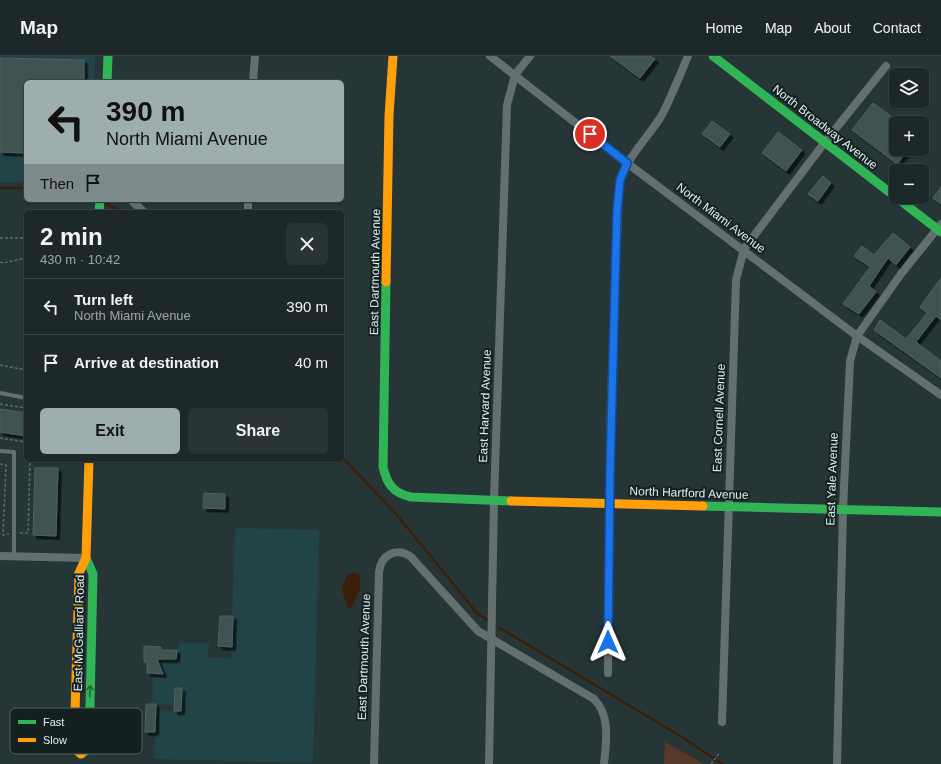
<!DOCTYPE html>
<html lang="en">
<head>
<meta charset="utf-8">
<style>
	body { margin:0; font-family:Arial,sans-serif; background:#293435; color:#f1f3f6; height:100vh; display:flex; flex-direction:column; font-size:15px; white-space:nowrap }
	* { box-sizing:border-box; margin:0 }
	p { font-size:13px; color:#a0a6a8 }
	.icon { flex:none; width:22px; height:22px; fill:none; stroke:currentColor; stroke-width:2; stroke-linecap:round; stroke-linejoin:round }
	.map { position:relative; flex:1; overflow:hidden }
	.sheet { position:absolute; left:24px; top:154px; width:320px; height:252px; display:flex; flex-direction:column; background:#1c2829; border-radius:6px; box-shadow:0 1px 3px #0004,0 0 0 1px #3a4446 }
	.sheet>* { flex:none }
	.guide { position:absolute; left:24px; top:24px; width:320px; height:122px; border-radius:6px; box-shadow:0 1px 3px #0004,0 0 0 1px #3a4446; background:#9eaeaf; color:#111; overflow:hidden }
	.buttons { position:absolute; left:889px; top:12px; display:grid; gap:8px }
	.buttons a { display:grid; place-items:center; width:40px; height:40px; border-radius:6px; background:#1c2829; box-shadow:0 1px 3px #0004,0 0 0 1px #3a4446; font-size:20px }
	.pin { position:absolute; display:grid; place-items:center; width:34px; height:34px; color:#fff; margin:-17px; border:2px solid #fff; border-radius:50%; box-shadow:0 1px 4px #0007 }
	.me { position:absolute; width:44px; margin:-22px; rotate:0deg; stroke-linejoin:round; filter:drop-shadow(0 0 3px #0008) }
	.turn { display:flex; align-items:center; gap:14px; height:84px; padding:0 16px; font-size:18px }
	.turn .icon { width:52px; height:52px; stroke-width:2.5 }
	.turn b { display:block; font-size:28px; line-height:34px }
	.then { display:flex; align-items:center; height:38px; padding:0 16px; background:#0003; gap:8px; font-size:15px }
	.round { display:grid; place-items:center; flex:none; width:42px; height:42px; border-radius:6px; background:#293435 }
	.head { display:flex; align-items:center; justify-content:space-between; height:68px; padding:0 16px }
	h1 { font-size:24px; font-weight:700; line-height:30px }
	.cta { display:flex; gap:8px; margin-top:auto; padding:8px 16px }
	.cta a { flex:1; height:46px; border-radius:6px; background:#9eaeaf; color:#111; font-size:16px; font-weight:700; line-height:46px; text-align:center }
	.cta a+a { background:#293435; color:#f1f3f6 }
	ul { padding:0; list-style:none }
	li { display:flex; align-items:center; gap:12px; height:56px; padding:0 16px; border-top:1px solid #3a4446 }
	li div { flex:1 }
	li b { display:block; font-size:15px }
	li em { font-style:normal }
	header { display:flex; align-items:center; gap:24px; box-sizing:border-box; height:56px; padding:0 20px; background:#1c2829; border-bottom:1px solid #3a4446 }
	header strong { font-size:19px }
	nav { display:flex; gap:22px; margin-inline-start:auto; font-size:14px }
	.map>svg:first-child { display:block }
</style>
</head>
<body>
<header>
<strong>Map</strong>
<nav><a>Home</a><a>Map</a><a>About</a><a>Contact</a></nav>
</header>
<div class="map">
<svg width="941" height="708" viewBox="0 0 941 708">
	<defs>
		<filter id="shadow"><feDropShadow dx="3.5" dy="3.5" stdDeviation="0" flood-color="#0009"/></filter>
	</defs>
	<rect width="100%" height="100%" fill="#263637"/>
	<g fill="#214546">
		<path d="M0,0H95L94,26H26V126H0Z"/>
		<path d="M235,472L319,474L313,707L154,703L156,659L146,654L181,655L182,632H175L174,649L152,648L153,618H163L162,614H150V606H159L161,603H176L179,587H209L208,602H231Z"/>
	</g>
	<path fill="#563a27" d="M665,686L704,708H664Z"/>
	<path fill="#3a1e09" d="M353,517L360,519V533L351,552L347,551L342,533L347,519Z"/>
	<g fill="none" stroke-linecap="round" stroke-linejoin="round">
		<g stroke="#3a1e09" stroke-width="2.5">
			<path d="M0,132H26"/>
			<path d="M104,147L124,156"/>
			<path d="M342,401L397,459L476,556L487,564"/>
			<path d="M500,572L682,681L722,708"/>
		</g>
	</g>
	<g fill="#3f5252" stroke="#515f5f" filter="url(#shadow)">
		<path d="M610,0H650L655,3L640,22Z"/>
		<path d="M0,2L84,4V26H26V97L0,96Z"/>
		<path d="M873,47L896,64V93H909L897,108L852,74Z"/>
		<path d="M712,65L730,78L720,91L702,78Z"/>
		<path d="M778,76L802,94L786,115L762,97Z"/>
		<path d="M823,120L831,127L818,145L808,138Z"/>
		<path d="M941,131V148L933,142Z"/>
		<path d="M893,177L910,191L896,209L888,202L869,230L876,236L859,258L843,248L870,211L854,200L862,190L874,199Z"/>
		<path d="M941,222V264L936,260L916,286L941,305V322L874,274L880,264L906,283L927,257L920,251Z"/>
		<path d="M0,353L26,357V380L0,376Z"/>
		<path d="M35,412H58L56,480L33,479Z"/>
		<path d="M204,437L225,438V453L203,452Z"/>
		<path d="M220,560H233L232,591L218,590Z"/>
		<path d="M144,590L161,591V594H177L176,603H157L163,618L147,617V606H144Z"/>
		<path d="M175,632H182L181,655H174Z"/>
		<path d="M146,648H156L155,676H145Z"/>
	</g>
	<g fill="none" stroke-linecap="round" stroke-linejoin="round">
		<g stroke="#5f6b6b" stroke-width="1.5" stroke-dasharray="3 2" stroke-linecap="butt">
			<path d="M0,182H26"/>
			<path d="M0,206L3,207L26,202"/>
			<path d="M0,309L26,314"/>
			<path d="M0,348L26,352"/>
			<path d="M0,382L26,386"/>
			<path d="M30,405L50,406"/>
			<path d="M0,408L6,409L3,479L9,478"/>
			<path d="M20,477H28L30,404"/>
			<path d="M711,708L720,696"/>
		</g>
		<g stroke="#647070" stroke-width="4">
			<path d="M0,337L26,342"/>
			<path d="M0,395L14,396V500"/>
		</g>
		<g stroke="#647070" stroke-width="8">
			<path d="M490,0L627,107L857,280L941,339"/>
			<path d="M253,26L255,0"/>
			<path d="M131,144L144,156"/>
			<path d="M248,156V144"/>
			<path d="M0,500L86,502"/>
			<path d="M608,617L610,372L619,131C624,102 649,82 663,57C672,39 680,19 688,0"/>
			<path d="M722,666L736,224L744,193L825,86L886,10"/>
			<path d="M374,708L379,516C381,498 397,491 411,501L478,575L594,643C611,660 606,686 604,708"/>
			<path d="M489,708L494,444L507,49L515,19L530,0"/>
			<path d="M837,708L843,453L850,305L857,280L901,218L941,168"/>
		</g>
		<g stroke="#30b455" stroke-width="9">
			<path d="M713,0L941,176"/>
			<path d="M107,26L108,0"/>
			<path d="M99,156L100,144"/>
			<path d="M386,226L383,411C387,428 393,437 411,441L511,445"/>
			<path d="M703,450L941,456"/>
			<path d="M81,698L89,693L93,518L86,502"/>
		</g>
		<g stroke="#ff9f0a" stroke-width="9">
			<path d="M386,226L389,60L393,0"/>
			<path d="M511,445L703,450"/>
			<path d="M81,698L74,692L79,517L86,502L89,404"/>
		</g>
	</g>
	<defs><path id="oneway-shaft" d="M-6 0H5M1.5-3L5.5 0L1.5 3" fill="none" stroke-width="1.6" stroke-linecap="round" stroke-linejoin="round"/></defs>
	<use stroke="#216338" href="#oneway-shaft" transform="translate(90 635) rotate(-88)"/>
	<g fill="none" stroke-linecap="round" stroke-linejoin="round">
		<g stroke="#114b97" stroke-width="10">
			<path id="route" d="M590,78L627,107L620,124L617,155L610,417L608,586"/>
		</g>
		<use href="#route" stroke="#1a73e8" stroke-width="7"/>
	</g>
	<g text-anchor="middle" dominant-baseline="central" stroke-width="4" stroke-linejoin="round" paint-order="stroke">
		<g font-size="12" fill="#dfefef" stroke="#152121">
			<text transform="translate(825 71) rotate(38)">North Broadway Avenue</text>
			<text transform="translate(721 162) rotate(37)">North Miami Avenue</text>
			<text transform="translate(375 216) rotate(-89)">East Dartmouth Avenue</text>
			<text transform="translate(485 350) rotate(-88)">East Harvard Avenue</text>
			<text transform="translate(719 362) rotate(-88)">East Cornell Avenue</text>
			<text transform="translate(832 423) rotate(-88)">East Yale Avenue</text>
			<text transform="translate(689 437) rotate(2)">North Hartford Avenue</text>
			<text transform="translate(79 577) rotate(-89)">East McGalliard Road</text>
			<text transform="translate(364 601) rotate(-88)">East Dartmouth Avenue</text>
		</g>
	</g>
	<rect x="10" y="652" width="132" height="46" rx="6" fill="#152121" stroke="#525f5f" stroke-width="1"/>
	<rect x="18" y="664" width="18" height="4" fill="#30b455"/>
	<rect x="18" y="682" width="18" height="4" fill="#ff9f0a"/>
	<g font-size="11" fill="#dfefef">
		<text x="43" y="670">Fast</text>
		<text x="43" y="688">Slow</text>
	</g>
</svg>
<div class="buttons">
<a><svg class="icon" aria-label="layers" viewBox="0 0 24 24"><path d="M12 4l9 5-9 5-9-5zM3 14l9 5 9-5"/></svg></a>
<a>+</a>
<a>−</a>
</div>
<div class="pin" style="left:590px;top:78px;background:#d93025"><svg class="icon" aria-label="arrive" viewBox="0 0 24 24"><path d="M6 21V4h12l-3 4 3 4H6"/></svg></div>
<svg class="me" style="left:608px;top:586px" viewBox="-20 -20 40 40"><path d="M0-17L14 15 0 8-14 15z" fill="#1a73e8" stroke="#fff" stroke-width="4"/></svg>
<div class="guide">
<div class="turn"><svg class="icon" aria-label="left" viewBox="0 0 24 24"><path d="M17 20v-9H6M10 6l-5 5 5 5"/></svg><div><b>390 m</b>North Miami Avenue</div></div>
<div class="then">Then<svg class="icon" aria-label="arrive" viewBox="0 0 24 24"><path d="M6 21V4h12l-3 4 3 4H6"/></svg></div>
</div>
<section class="sheet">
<div class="head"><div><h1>2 min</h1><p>430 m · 10:42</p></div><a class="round"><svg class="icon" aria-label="close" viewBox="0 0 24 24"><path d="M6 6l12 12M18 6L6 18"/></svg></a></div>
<ul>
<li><svg class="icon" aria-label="left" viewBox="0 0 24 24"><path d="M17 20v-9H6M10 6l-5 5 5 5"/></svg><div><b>Turn left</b><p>North Miami Avenue</p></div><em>390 m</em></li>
<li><svg class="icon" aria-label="arrive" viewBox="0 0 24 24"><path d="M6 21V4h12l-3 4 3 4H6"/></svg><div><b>Arrive at destination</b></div><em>40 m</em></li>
</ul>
<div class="cta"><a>Exit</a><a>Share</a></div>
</section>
</div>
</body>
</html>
